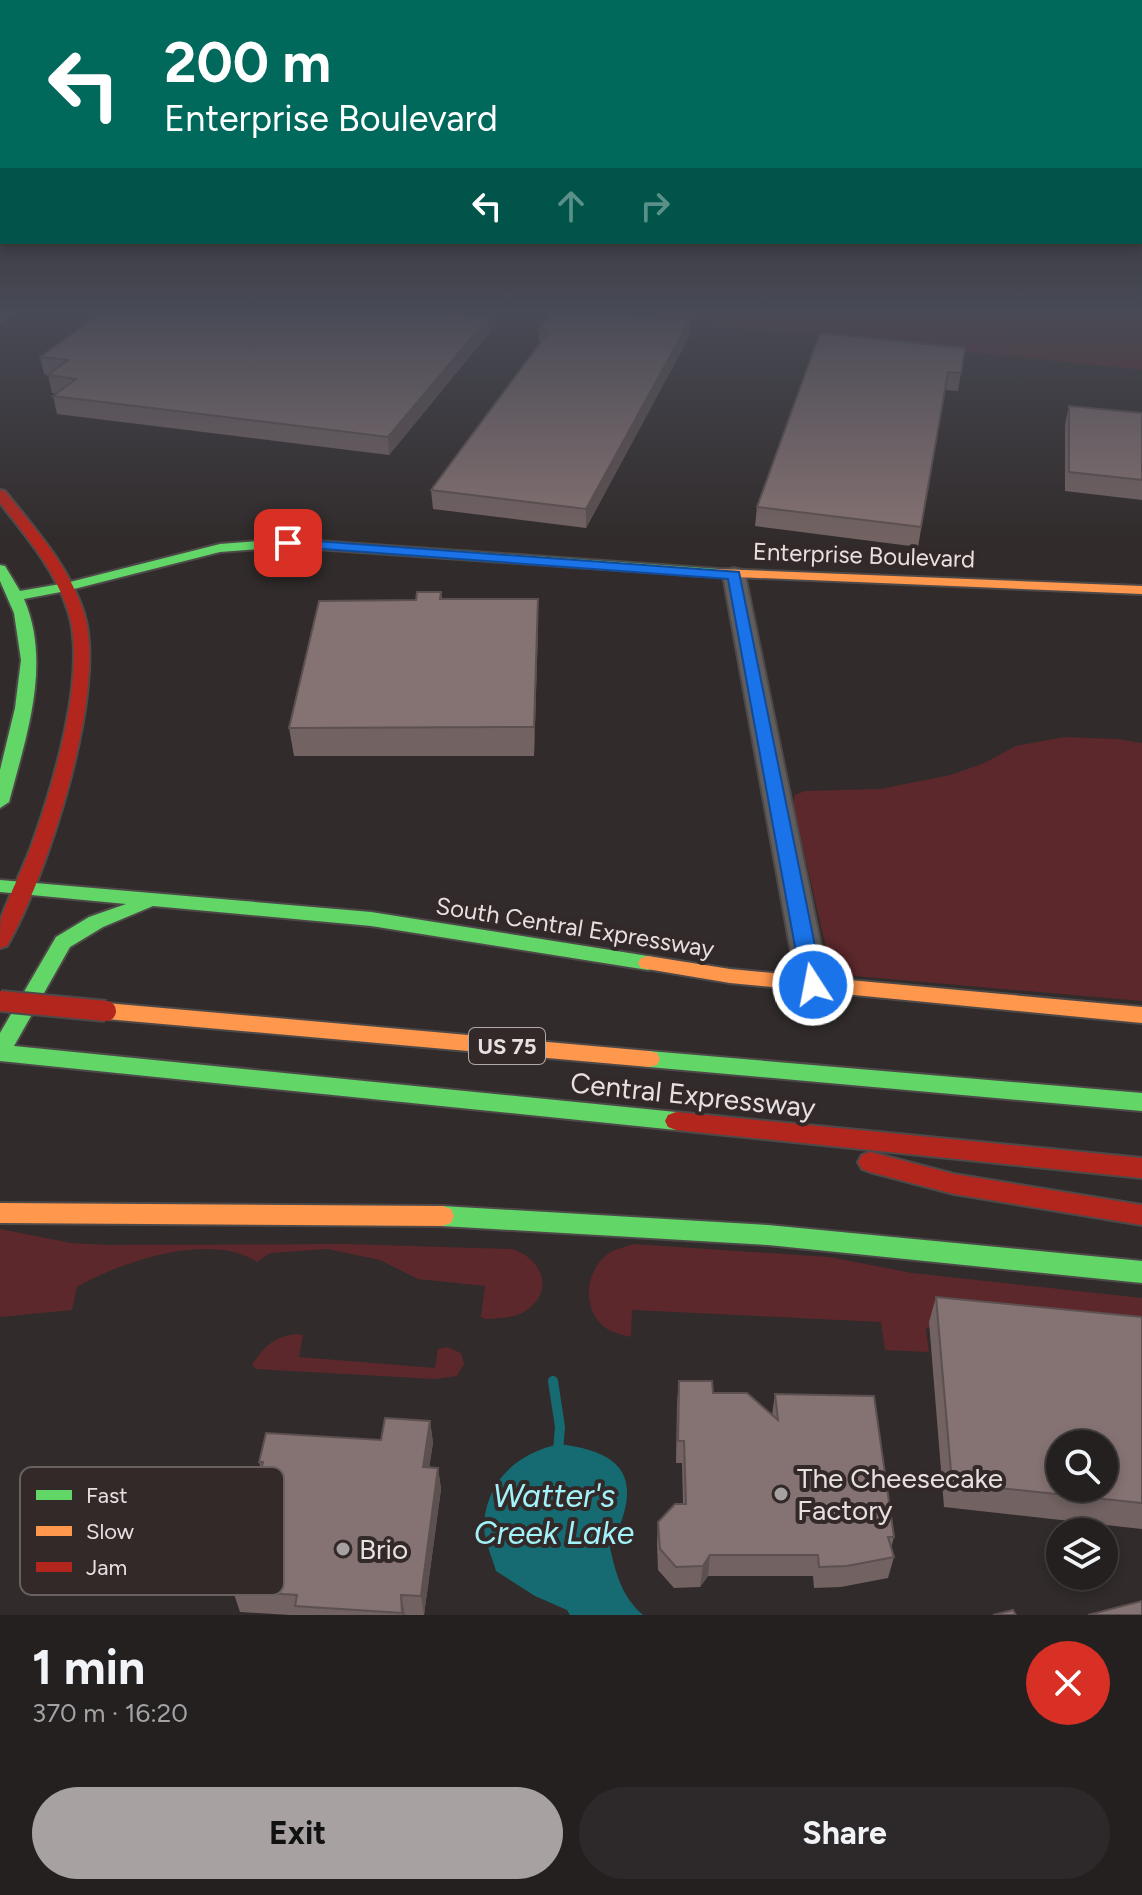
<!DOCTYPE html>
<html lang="en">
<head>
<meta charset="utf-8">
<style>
	body { margin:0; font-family:Figtree,sans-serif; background:#2d2829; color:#f1f3f6; height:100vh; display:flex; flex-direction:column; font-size:30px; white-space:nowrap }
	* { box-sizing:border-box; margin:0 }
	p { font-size:26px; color:#a3a3a5 }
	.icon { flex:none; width:44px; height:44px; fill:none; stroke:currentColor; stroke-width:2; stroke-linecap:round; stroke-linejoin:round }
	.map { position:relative; height:1615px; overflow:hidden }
	.panel { display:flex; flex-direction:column; background:#252020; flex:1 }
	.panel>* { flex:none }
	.top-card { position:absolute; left:0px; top:0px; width:1142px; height:244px; box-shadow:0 4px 12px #0003,0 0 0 2px #423e3e; background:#00695c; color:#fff; overflow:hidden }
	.buttons { position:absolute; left:1046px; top:1430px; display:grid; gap:16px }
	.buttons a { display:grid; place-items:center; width:72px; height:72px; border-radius:50%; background:#252020; box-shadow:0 4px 12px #0003,0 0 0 2px #423e3e; font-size:40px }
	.pin { position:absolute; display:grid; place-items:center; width:68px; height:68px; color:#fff; margin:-34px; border-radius:16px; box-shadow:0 4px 12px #0006 }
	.me { position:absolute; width:88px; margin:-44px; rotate:349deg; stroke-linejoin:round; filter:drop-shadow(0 0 6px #0008) }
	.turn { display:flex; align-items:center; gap:28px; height:168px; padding:0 32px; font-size:36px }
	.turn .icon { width:104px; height:104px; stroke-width:2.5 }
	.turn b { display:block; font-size:56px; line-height:68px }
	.lanes { display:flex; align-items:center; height:76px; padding:0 32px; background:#0003; justify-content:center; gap:40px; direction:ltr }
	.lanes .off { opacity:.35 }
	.round { display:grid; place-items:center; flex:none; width:84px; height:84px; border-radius:42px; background:#2d2829 }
	.headline { display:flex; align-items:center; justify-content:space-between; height:136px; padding:0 32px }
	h1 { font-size:48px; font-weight:700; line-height:60px }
	.action { display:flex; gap:16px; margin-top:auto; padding:16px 32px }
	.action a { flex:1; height:92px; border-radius:48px; background:#a7a1a1; color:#111; font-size:32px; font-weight:700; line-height:92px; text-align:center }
	.action a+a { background:#2d2829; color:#f1f3f6 }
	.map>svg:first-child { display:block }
</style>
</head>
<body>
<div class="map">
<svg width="1142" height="1615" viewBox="0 0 1142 1615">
	<rect width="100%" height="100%" fill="#312b2b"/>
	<g fill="#5c282c">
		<path d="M597,313H1142V370Z"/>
		<path d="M1064,737L1117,739L1142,743V1001L832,974L793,804L795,795L805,791L880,789L950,775L982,764L1016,746Z"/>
		<path d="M0,1229L71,1243L109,1245L345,1244L512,1249C543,1259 556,1292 524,1312C513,1318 498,1318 486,1319L481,1317L485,1286L418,1279L380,1260L327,1249L270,1253L257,1262C211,1231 120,1262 77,1287L72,1310L0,1317Z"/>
		<path d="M633,1244L829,1257L912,1273L1142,1298V1350L926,1328L929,1352L885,1350L881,1322L632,1310L631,1337C623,1335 614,1333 607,1329C581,1311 584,1271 609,1253C616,1249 626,1247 633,1244Z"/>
		<path d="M297,1334L303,1335L299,1357L435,1368L438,1349L447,1347L461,1353L464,1364L457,1376L435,1379L256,1369L252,1365C263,1347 275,1336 297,1334Z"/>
	</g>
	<path fill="#166b72" d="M559,1444C633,1453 641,1485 610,1548C616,1574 622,1597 643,1615H570L567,1610L535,1596L496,1571C492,1557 483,1538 484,1523C488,1478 518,1454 559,1444Z"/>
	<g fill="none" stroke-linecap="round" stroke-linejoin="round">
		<path stroke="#166b72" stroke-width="10" d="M553,1381L560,1427L558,1451"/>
		<g stroke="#4e4949" stroke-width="4">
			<path id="street" d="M734,568L742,570L745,575L829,985L824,993L813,997L802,993L797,985L723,575L726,570Z"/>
		</g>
		<g stroke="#4e4949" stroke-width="4">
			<g id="fast">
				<path d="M13,313L0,322L1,313Z"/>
				<path d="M288,539L718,569L725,573L718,577L288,547L220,552L66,591L24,599C52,664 26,737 9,802L0,808V770L15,708L21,660L14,613L0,581V565L5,566L20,591L66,583L220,544Z"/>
				<path d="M0,880L371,912L648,956L655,958L658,963L655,968L648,970L371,926L153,906L103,927L70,947L14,1046L676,1112L684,1115L687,1121L684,1127L676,1130L0,1061V1033L56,937L89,917L126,904L0,892Z"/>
				<path d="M649,1051L1142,1093V1111L649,1067L641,1065L638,1059L641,1053Z"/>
				<path d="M442,1206L768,1225L1142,1261V1283L768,1245L442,1226L433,1223L430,1216L433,1209Z"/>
			</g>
		</g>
		<g stroke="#4e4949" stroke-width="4">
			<g id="slow">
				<path d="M718,569L1142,586V594L713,576V570Z"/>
				<path d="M648,956L730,969L1142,1007V1023L730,983L641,968L638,963L641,958Z"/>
				<path d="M106,1003L649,1051L657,1053L660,1059L657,1065L649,1067L106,1019L99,1016L95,1011L99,1006Z"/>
				<path d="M0,1203L442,1206L451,1209L454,1216L451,1223L442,1226L0,1223Z"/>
			</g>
		</g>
		<g stroke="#4e4949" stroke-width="4">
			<g id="jam">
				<path d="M0,490L5,491C35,529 69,566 84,613C108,690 47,877 7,946L0,948C0,938 0,927 1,918C10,893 23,869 32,844C53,785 88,672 68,611C55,570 26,536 0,503Z"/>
				<path d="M676,1112L1142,1158V1178L676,1130L668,1127L665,1121L668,1115Z"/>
				<path d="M870,1152L954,1174L1142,1205V1225L954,1194L870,1172L862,1169L858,1162L862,1155Z"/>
			</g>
		</g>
		<use href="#street" fill="#625d5d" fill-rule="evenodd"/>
		<use href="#fast" fill="#63d668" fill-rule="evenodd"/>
		<use href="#slow" fill="#ff974d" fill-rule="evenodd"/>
		<use href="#jam" fill="#b3261e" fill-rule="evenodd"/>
		<g stroke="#4e4949" stroke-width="24" stroke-linecap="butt">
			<path id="jam-bridge" d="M0,1001L106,1011"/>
		</g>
		<use href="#jam-bridge" stroke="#b3261e" stroke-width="20"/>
	</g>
	<g fill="#726262">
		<path d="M539,330L689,337L586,528L433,509L431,490L539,344Z"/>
		<path d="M489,333L389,455L57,414L53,396L56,393H52L48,375L44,374L40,357Z"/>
		<path d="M965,348L958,391L945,390L918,547L755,526L757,507Z"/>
		<path d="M1069,406L1142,413V500L1065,491V424Z"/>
		<path d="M441,592L442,599L538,626L534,756H294L289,728L416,600Z"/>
		<path d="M936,1297L1142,1317V1529L944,1507L929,1322Z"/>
		<path d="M679,1381L772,1415L775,1394L894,1537L891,1548L894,1557L888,1578L841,1587L814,1588L813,1576H708L700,1587L674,1588L658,1570L657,1544L658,1522L683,1504L682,1463H676L677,1403Z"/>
		<path d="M430,1421L433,1443L429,1467L438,1468L441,1489L424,1615H290L240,1612L233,1591L261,1469L259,1462L381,1440Z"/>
	</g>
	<g fill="#5d5050">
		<path d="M489,317V333L389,455L388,437Z"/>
		<path d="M690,320L689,337L586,528V509Z"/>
		<path d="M538,599V626L534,756V727Z"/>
		<path d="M430,1421L433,1443L426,1488L423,1467Z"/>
		<path d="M438,1468L441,1489L424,1615L421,1596Z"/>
		<path d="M710,1555L708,1576L700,1587L703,1566Z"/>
		<path d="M401,1595L405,1615H402V1613Z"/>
	</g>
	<g fill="#857272" stroke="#5d5050" stroke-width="2" fill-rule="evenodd">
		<path d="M101,313H455L489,317L388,437L53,396L76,379L48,375L68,360L40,357Z"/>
		<path d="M552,313H618L690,320L586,509L431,490L549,331L539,330Z"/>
		<path d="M820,333L965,348L961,373L948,372L921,527L757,507Z"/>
		<path d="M1069,406L1142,413V480L1069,472Z"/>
		<path d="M417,592H441L440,599H538L534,727L289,728L319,601L416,600Z"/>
		<path d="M936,1297L1142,1317V1503L952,1483ZM1060,1444H1104V1488H1060Z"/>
		<path d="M679,1381H712L713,1393H747L778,1420L775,1394L874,1396L894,1537H888L894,1557L847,1566L819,1567L818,1555H710L703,1566L676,1567L660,1549L658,1522L675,1504H686L684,1441H678Z"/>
		<path d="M385,1418L430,1421L423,1467L438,1468L421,1596L401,1595L402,1613L295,1606L297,1595L233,1591L263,1462H259L266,1433L381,1440Z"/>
		<path d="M1142,1601V1615H1088Z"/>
		<path d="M1013,1610L1016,1615H993Z"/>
	</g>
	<linearGradient id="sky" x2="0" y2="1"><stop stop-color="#1b1818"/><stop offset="0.58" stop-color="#484a55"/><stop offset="1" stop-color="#484a55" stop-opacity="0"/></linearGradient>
	<rect width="1142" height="539" fill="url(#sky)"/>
	<path fill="#1a73e8" stroke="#114b97" stroke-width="2" d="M288,539L739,572L823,985L820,991H805L802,985L728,579L283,546V540Z"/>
	<g fill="#a7a1a1" stroke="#332929" stroke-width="3">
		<circle cx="781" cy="1494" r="8"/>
		<circle cx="343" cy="1549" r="8"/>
	</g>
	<g text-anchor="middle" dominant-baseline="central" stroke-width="8" stroke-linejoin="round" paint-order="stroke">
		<rect fill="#332929" stroke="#b1a9a9" stroke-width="2" x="469" y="1028" width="76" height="36" rx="6"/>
		<g font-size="22" font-weight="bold" fill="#e7e0e0">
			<text x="507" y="1046">US 75</text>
		</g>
		<g font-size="24" fill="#e7e0e0" stroke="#332929">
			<text transform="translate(864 555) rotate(2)">Enterprise Boulevard</text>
			<text transform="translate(575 927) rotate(9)">South Central Expressway</text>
		</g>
		<g font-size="28" fill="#e7e0e0" stroke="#332929">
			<text transform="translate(693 1095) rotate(6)">Central Expressway</text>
		</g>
		<g font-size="28" fill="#e7e0e0" stroke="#332929" text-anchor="start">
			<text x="797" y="1478">The Cheesecake<tspan x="797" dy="32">Factory</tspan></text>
			<text x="359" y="1549">Brio</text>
		</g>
		<g font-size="32" font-style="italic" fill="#a1f2f9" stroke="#332929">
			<text x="554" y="1496">Watter's<tspan x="554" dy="37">Creek Lake</tspan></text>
		</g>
	</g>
	<rect x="20" y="1467" width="264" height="128" rx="12" fill="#332929" stroke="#696060" stroke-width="2"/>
	<rect x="36" y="1490" width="36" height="10" fill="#63d668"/>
	<rect x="36" y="1526" width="36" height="10" fill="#ff974d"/>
	<rect x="36" y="1562" width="36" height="10" fill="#b3261e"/>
	<g font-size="22" fill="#e7e0e0">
		<text x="86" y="1503">Fast</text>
		<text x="86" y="1539">Slow</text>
		<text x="86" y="1575">Jam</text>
	</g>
</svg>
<div class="buttons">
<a><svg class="icon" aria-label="search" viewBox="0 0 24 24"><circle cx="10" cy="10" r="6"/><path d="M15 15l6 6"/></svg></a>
<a><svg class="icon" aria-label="layers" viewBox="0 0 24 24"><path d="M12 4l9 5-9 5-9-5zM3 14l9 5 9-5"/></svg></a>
</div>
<div class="pin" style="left:288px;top:543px;background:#d93025"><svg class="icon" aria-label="arrive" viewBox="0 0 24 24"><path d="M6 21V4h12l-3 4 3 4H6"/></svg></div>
<svg class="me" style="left:813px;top:985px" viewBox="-20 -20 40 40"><circle r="17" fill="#1a73e8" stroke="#fff" stroke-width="3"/><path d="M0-11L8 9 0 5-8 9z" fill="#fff"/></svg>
<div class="top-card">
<div class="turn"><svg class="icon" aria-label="left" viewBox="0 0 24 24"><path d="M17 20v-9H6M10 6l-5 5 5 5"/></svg><div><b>200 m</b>Enterprise Boulevard</div></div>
<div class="lanes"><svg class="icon" aria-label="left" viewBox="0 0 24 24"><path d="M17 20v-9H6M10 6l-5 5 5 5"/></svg><svg class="icon off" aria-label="ahead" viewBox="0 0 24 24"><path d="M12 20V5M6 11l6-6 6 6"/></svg><svg class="icon off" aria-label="right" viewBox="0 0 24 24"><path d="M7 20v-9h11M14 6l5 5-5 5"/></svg></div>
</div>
</div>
<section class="panel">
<div class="headline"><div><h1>1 min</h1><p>370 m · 16:20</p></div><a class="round" style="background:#d93025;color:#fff"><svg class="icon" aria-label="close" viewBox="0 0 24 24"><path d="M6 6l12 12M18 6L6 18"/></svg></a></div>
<div class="action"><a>Exit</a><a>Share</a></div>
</section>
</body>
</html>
